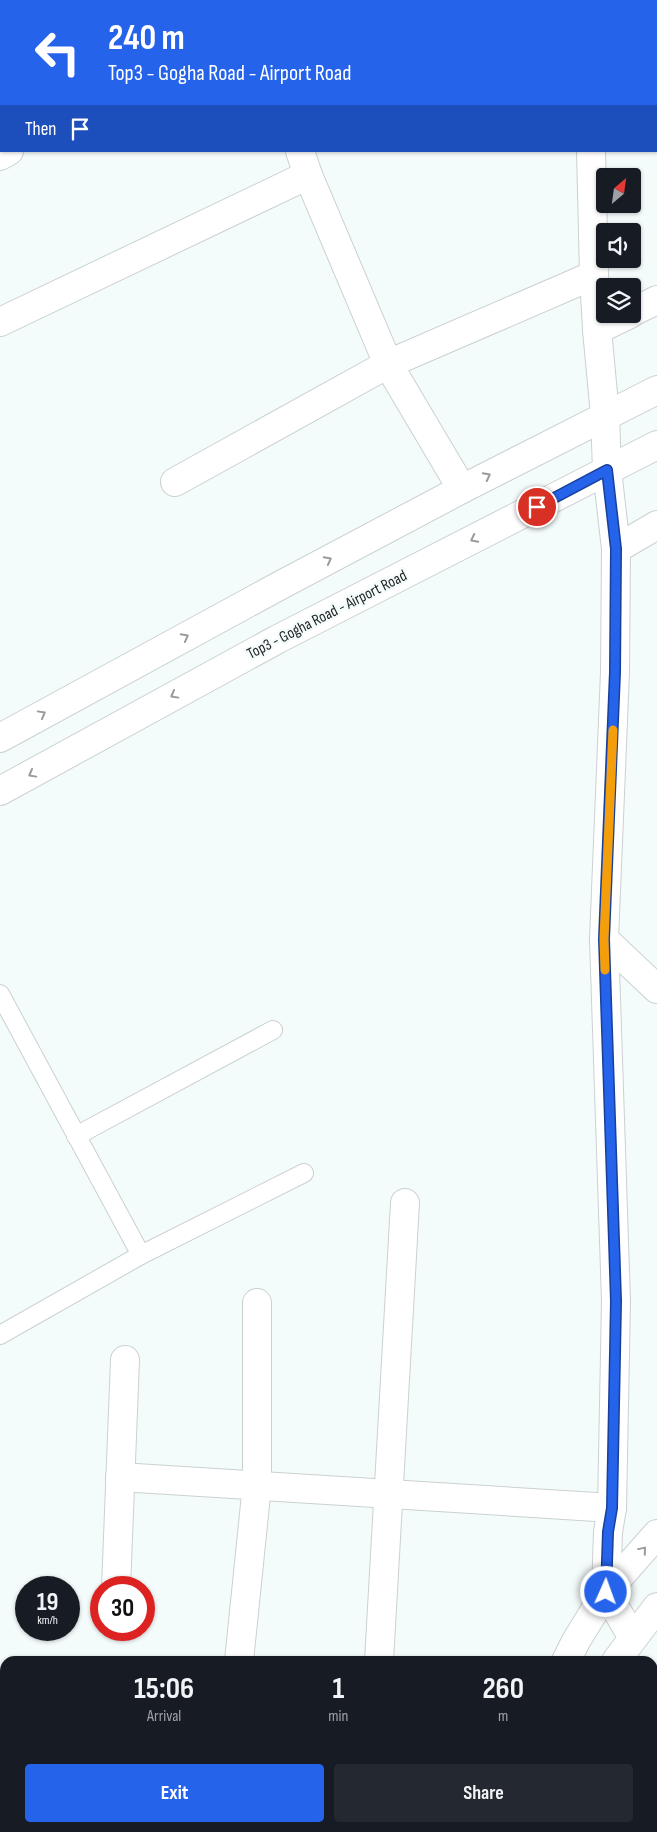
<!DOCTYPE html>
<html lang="en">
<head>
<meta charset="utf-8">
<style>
	body { margin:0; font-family:"Sofia Sans Condensed",sans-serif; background:#242831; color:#f1f3f6; height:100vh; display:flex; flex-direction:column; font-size:19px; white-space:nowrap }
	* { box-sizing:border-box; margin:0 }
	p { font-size:16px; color:#9ea1a6 }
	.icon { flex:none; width:28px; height:28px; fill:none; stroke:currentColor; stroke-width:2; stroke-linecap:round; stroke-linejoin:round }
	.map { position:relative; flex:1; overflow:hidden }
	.drawer { position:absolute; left:0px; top:1656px; width:658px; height:176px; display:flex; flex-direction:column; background:#171b24; border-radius:15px 15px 0 0; box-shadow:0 1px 4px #0004 }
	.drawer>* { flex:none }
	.banner { position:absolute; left:0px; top:0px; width:658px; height:152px; box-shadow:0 1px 4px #0004; background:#2563eb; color:#fff; overflow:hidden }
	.needle { width:32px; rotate:29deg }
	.tools { position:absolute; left:596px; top:168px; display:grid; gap:10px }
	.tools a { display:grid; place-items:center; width:45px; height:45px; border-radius:5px; background:#171b24; box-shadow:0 1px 4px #0004; font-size:25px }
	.speed { position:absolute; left:15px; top:1576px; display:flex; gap:10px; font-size:25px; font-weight:700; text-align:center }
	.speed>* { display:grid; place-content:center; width:65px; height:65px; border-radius:50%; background:#171b24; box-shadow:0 1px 4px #0004; line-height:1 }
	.speed small { font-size:12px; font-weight:400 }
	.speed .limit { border:8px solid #d22; background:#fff; color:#111 }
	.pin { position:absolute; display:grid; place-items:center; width:42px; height:42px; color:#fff; margin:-21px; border:2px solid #fff; border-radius:50%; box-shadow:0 1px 5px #0007 }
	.me { position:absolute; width:55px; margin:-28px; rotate:2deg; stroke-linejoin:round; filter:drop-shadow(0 0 4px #0008) }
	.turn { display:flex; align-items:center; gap:18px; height:105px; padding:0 25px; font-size:22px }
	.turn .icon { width:65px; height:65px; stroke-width:2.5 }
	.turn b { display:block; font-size:35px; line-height:42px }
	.then { display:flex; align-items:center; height:48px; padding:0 25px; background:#0003; gap:10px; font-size:19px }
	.eta { display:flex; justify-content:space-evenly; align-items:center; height:85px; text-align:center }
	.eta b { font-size:30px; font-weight:700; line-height:35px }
	.button { display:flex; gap:10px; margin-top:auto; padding:10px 25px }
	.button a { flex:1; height:58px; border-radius:5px; background:#2563eb; color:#fff; font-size:20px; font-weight:700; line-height:58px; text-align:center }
	.button a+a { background:#242831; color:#f1f3f6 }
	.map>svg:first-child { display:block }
</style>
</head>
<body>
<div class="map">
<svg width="657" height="1832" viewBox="0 0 657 1832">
	<rect width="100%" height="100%" fill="#f4fbfb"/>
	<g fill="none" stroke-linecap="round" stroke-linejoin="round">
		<g stroke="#cbd1d2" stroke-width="20">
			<g id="service">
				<path d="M0,994L141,1255"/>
				<path d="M76,1136L273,1030"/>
				<path d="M0,1335L141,1255L304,1173"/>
			</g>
		</g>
		<g stroke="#cbd1d2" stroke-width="30">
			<g id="minor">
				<path d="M243,0V1"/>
				<path d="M580,0V1"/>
				<path d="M338,1L341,0"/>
				<path d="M656,79H657"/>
				<path d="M300,151L308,175L388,364L462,489"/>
				<path d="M591,151L594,275L597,330L605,415L607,470L616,549L615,672L604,939L616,1301L612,1508L608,1532L606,1592L633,1638"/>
				<path d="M0,156L9,151"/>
				<path d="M632,312L657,300"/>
				<path d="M0,322L308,175"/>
				<path d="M597,330L630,314"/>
				<path d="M175,482L388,364L594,275"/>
				<path d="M616,549L657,525"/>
				<path d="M604,939L657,989"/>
				<path d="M120,1477L612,1508"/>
				<path d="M116,1588L125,1360"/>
				<path d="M239,1661L257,1485V1303"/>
				<path d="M379,1661L405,1203"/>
				<path d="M566,1661L576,1641L606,1592L657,1534"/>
				<path d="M616,1661L657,1607"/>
				<path d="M311,1832L312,1828"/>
				<path d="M546,1832V1828"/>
				<path d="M591,1832L592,1828"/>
			</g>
		</g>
		<g stroke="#cbd1d2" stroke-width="30">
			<g id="primary">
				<path d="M0,738L279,586L462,489L657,390"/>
				<path d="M0,791L278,639L657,445"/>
			</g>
		</g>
		<use href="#service" stroke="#fff" stroke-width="18"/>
		<use href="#minor" stroke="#fff" stroke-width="28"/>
		<use href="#primary" stroke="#fff" stroke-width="28"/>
	</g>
	<defs><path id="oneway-chevron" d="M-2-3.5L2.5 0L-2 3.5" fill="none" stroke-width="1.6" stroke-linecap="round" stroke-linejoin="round" transform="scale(1.25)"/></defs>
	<g stroke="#9a9b9b">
		<use href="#oneway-chevron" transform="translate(487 476) rotate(-27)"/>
		<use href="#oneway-chevron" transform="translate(474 539) rotate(153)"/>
		<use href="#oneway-chevron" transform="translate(328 560) rotate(-28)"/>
		<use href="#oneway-chevron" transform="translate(185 637) rotate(-28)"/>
		<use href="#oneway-chevron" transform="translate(174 695) rotate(151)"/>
		<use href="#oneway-chevron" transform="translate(42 714) rotate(-29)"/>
		<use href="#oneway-chevron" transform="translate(32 774) rotate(151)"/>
		<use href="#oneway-chevron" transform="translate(643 1550) rotate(-50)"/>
	</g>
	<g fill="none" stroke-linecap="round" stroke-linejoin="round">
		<g stroke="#184099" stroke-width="12">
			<path id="route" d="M537,507L607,470L616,549L615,672L604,939L616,1301L612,1508L608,1532L606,1592"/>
		</g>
		<use href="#route" stroke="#2563eb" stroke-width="9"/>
		<path stroke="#f59e0b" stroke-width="9" d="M605,970L604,939L613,730"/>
	</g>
	<g text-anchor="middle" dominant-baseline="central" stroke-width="4.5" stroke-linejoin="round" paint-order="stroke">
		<g font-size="16" fill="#1e2020" stroke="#f4fbfb">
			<text transform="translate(327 615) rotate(-27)">Top3 - Gogha Road - Airport Road</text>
		</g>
	</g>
</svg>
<div class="tools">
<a><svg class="needle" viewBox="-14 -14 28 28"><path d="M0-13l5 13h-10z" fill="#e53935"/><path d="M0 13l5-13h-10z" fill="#9ea1a6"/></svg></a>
<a><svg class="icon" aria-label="sound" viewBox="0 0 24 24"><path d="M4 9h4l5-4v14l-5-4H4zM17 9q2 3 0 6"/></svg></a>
<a><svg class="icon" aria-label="layers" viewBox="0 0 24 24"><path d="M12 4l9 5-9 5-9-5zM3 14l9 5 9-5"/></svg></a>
</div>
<div class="speed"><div>19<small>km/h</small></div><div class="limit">30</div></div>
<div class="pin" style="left:537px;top:507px;background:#d93025"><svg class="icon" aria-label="arrive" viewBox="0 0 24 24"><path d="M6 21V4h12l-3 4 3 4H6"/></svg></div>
<svg class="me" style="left:606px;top:1592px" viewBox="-20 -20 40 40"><circle r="17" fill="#2563eb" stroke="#fff" stroke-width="3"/><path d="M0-11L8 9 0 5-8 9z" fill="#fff"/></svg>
<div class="banner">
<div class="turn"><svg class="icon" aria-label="left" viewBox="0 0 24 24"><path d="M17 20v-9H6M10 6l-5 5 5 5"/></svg><div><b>240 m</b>Top3 - Gogha Road - Airport Road</div></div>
<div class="then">Then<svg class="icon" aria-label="arrive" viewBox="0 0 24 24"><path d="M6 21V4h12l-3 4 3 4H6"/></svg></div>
</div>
<section class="drawer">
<div class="eta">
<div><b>15:06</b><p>Arrival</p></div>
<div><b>1</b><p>min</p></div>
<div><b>260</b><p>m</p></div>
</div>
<div class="button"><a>Exit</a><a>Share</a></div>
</section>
</div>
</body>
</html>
